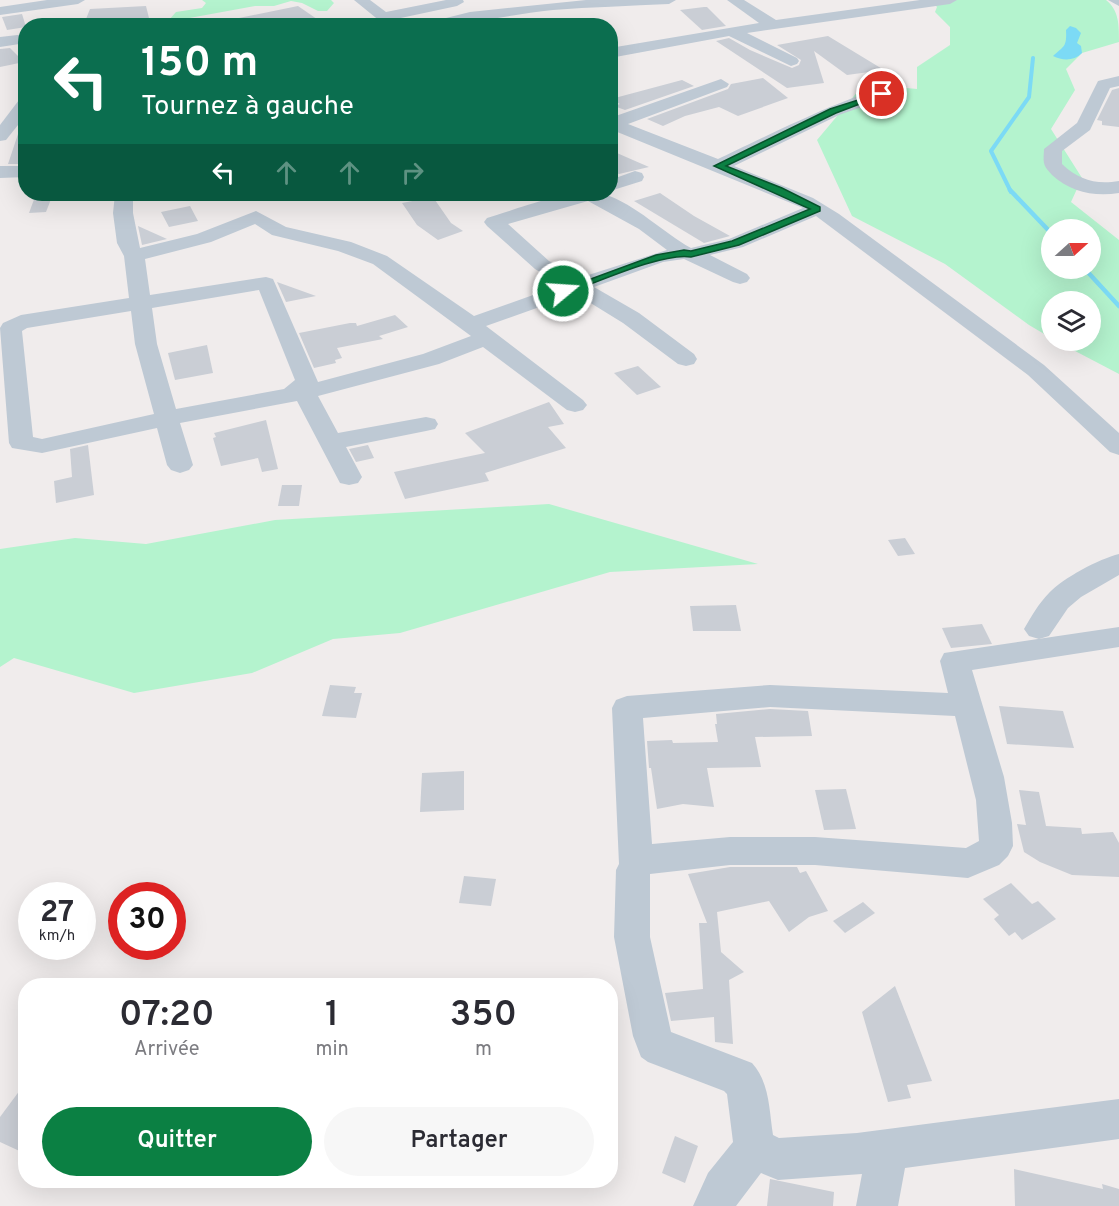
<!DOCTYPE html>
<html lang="fr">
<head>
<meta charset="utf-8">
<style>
	body { margin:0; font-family:Overpass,sans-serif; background:#f7f7f7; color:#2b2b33; height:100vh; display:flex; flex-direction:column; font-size:22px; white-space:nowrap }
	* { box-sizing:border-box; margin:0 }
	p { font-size:20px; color:#7c7c81 }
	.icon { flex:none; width:33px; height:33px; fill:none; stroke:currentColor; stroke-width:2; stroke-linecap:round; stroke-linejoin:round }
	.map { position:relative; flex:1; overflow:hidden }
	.details { position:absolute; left:18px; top:978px; width:600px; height:210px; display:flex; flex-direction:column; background:#fff; border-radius:24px; box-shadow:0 6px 24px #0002 }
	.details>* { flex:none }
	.hud { position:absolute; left:18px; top:18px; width:600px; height:183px; border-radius:24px; box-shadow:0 6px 24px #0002; background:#0b6e4f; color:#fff; overflow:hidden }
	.needle { width:39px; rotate:69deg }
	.controls { position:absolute; left:1041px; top:219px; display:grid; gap:12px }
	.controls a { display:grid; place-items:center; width:60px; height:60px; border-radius:50%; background:#fff; box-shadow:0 6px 24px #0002; font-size:30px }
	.speed { position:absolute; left:18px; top:882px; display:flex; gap:12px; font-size:30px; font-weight:700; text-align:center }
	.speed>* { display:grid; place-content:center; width:78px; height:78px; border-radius:50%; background:#fff; box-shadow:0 6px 24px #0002; line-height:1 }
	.speed small { font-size:15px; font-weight:400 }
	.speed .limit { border:9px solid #d22; background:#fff; color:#111 }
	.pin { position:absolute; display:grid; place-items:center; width:51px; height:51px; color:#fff; margin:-26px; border:3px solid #fff; border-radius:50%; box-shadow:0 2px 6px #0007 }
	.me { position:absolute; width:66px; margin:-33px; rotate:72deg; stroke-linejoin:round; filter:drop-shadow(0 0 4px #0008) }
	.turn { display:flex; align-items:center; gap:21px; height:126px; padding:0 24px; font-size:27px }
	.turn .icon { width:78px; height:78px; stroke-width:2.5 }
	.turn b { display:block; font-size:42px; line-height:51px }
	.lanes { display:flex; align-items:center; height:57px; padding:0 24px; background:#0003; justify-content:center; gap:30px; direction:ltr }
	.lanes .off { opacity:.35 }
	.eta { display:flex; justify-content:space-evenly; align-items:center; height:102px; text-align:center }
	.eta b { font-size:36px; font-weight:600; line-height:42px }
	.action { display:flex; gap:12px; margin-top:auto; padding:12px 24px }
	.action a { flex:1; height:69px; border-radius:36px; background:#0b8043; color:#fff; font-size:24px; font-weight:600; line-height:69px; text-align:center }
	.action a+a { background:#f7f7f7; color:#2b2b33 }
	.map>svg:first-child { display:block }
</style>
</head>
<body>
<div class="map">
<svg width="1119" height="1206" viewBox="0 0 1119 1206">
	<rect width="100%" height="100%" fill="#f0ecec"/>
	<g fill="#b4f3ce" fill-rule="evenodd">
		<path d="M202,0H331L334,3L327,11H318L302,3L291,1L274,6H255L173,21L169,20L176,12L202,8L206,3Z"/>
		<path d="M956,0H1106C1119,10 1119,25 1119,42L1082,53L1066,69L1075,90L1051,129L1082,178L1071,202L1119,240V374L1056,341L1090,340V302H1052L1051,338L1029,325L945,264L852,216L817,140L864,84L917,89V67L950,45V27L935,12L937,7L933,2ZM1052,230H1090V268H1052Z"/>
		<path d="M549,504L758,564L610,572L400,633L333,639L252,673L134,693L14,658L0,667V549L75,538L146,544L275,520Z"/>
	</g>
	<path fill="#7cdaf5" d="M1070,26L1076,28L1081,33L1077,43L1081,46L1082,53C1074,61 1063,61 1053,56C1064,46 1067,47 1066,30Z"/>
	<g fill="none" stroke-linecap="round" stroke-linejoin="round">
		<path stroke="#7cdaf5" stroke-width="4" d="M1011,192L991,151L1029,97L1033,58"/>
		<g stroke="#7cdaf5" stroke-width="4.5">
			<path d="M1010,190L1052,234"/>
			<path d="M1084,268L1119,306"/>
		</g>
	</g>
	<g fill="#caced5">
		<path d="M146,6L151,26H134L133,23L84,24L90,9Z"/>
		<path d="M298,6L327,26H240L239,18Z"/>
		<path d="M704,7H707L726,26L702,30L680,10Z"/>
		<path d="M22,14L26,27L7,30L2,17Z"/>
		<path d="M828,36L884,70L847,75L814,51L824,83L787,88L716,41L729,38L750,50L792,68L799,65L801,60L777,45Z"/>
		<path d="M10,48L24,62L0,67V49Z"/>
		<path d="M763,78L788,98L738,116L719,107L685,116L663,126L647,119L728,89L731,84Z"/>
		<path d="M682,80L694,86L625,110L614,106L620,104L611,99Z"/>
		<path d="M1119,88V127L1102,125V121L1097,120L1112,90Z"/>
		<path d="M24,121L26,164H8L21,125Z"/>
		<path d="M610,150L649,167L619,174L610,170Z"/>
		<path d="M660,193L694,216L730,236L704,243L634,201Z"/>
		<path d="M36,194H53L46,212L29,213Z"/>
		<path d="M428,198L430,201L435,200L451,223L463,231L438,240L417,225L402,203Z"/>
		<path d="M190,206L198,221L169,227L161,212Z"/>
		<path d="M138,226L167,239L142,245Z"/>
		<path d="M277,282L316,296L286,302Z"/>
		<path d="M395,315L408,327L379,336L383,339L337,348L342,358L335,360L336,363L314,368L299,333L350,323H356L357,326Z"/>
		<path d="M207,345L213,373L175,380L168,353Z"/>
		<path d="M638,366L661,387L637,395L614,373Z"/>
		<path d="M549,402L564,424L548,427L566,448L485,473L489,481L405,499L394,472L485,453L465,433Z"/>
		<path d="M266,420L278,469L262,472L258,458L221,466L213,438L216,437L214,433Z"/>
		<path d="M88,445L94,495L56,503L54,481L72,477L70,449Z"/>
		<path d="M368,445L374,458L356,462L349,449Z"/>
		<path d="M282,485H302L299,506H278Z"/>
		<path d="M905,538L915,554L898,556L888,540Z"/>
		<path d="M736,605L741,631H693L690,606Z"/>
		<path d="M982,624L992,644L951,648L942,628Z"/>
		<path d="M330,685L356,687L354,693H362L356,718L322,716Z"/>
		<path d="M999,706L1063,711L1074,748L1007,744Z"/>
		<path d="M770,709L808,711L812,736L755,737L761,767L707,768L714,807L683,804L657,809L651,768H649L647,741L672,740L673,743L718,742L715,724H717L716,714Z"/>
		<path d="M464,771V810L420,812L422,773Z"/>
		<path d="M846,789L856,829L824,830L815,790Z"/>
		<path d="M1019,790L1039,792L1046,826L1081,828L1082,834L1113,832L1119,843V877L1072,875L1040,862L1024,852L1017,824L1026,825Z"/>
		<path d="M730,867H797L800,873L806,871L828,911L809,917L789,932L769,901L717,912L721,952L744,972L729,980L733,1044L715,1042L714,1017L671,1021L665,993L703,989L699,923H707L688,874Z"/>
		<path d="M464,876L496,879L491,906L459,903Z"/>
		<path d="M1011,883L1032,904L1038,901L1056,919L1022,940L1015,932L1009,936L994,919L999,915L983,899Z"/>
		<path d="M863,902L875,913L845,933L833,921Z"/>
		<path d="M895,986L932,1081L907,1085L911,1098L888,1102L862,1012Z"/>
		<path d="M26,1082V1154L0,1142V1117Z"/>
		<path d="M675,1136L698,1146L685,1183L662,1173Z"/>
		<path d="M1014,1169L1103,1189L1102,1184L1119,1189V1206H1015Z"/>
		<path d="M770,1179L834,1192L833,1206H767Z"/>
	</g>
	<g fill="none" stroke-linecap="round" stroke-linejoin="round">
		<g fill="#bec9d4" fill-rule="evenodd">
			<path d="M47,0H85L78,4L0,15V7Z"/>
			<path d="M354,0H370L386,12L446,0H463L464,2L457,6L396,19L403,26H386Z"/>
			<path d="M586,0H676L669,4C630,6 591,7 553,10C510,14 467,26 424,26L426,23L470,12Z"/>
			<path d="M727,0H744L776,20L920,0H957L950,4L747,33L797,58L799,61L797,64L791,66L729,36L610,58V48L759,23Z"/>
			<path d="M1108,0H1119V6Z"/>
			<path d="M26,34V43L0,47V37Z"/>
			<path d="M1119,76V86L1110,88L1090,130L1062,151V164C1079,180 1096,185 1119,181V193C1094,197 1071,192 1052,175C1049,171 1045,168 1044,163C1043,159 1044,153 1044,149L1077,123L1098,81Z"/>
			<path d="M721,79L729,84L727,87L628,124L718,159C749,145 877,79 904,86L906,89L904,92L839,115L734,166L813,198L839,214L1044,365L1119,433V455L1110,452L1028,375L816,216L743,247L710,255L747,274L750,278L747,282L740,284L733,282L684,259L663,262L594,287L639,313L694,354L697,359L694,364L686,366L678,364L623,323L576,294L486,326L583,400L587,405L583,410L575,412L567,410L483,347L439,364L318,396L338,433L426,417L435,419L438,424L435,429L426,431L346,447L362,477L358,483L349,485L340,483L297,401L180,423L193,465L189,470L180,473L171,470L167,465L157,428L42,453L12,448L9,443L0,328L3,323L21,315L129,298L124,256L117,243L113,213L115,194H133V213L140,248L197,234L256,211L286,227L351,242L387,256L474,316L561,285L535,269L487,226L484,222L487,218C515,210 578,185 604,194C637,205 662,232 691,248L729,239L803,208L610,129V118ZM588,201L639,229L667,250L579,278L549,261L508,224ZM255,224L272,235L338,251L373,264L471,336L423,354L318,382L273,279L266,277L150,295L145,259L211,242ZM259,290L295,380L284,389L176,409L157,344L152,308ZM131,311L135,344L154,414L42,439L33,437L22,331L27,328Z"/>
			<path d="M26,99V115L6,140L0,141V125L19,100Z"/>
			<path d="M0,166H26V177L0,178Z"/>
			<path d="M635,171L642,173L644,177L642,181L610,191V180Z"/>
			<path d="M1119,554V575L1081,597L1068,608L1049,636L1039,639L1029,636L1024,629C1031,617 1039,603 1049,593C1063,578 1099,559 1119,554Z"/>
			<path d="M1119,627V647L972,670L1004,777L1012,823L1013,846L1008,856L999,865L968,878L815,865H730L650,874V937L671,1032L752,1063C770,1083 769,1110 773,1135L779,1138L857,1133L1119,1099V1139L905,1168L898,1206H856L862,1174L778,1180L761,1173L736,1206H693L708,1173L733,1142L727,1094L724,1091L648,1062L641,1057L633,1036L614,937L616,870L619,864L612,708L616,700L627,696L770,685L948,693L940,661L944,653ZM770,707L955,716L976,800L979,841L966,848L815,837H730L652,844L643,718Z"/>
		</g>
	</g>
	<path fill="#0b8043" stroke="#07532c" stroke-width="1.5" d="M880,93L886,94L836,113L726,166L782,188L820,207V211L739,245L691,257C663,252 596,283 567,293L558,291L656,255L684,250L691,251L732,241L810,209L714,166L830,109Z"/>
</svg>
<div class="controls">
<a><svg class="needle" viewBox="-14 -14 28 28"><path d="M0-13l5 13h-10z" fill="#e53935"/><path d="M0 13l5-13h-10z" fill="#7c7c81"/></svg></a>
<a><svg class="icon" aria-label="layers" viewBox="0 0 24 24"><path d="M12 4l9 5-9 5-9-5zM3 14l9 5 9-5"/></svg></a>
</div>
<div class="speed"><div>27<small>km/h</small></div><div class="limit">30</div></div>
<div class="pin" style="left:882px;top:94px;background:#d93025"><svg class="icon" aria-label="arrive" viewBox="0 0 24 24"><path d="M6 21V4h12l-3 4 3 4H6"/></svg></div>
<svg class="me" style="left:563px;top:291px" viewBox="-20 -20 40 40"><circle r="17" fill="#0b8043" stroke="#fff" stroke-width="3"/><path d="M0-11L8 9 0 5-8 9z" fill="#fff"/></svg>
<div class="hud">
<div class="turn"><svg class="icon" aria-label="left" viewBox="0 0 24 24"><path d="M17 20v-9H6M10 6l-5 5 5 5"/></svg><div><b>150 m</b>Tournez à gauche</div></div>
<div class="lanes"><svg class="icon" aria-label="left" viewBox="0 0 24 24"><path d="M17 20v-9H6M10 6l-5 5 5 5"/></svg><svg class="icon off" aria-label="ahead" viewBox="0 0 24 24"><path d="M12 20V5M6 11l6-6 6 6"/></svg><svg class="icon off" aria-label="ahead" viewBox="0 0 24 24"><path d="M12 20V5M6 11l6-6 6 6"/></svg><svg class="icon off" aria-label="right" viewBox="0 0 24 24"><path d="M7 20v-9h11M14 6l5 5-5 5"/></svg></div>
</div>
<section class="details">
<div class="eta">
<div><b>07:20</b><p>Arrivée</p></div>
<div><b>1</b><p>min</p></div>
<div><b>350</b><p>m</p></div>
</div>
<div class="action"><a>Quitter</a><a>Partager</a></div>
</section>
</div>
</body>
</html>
